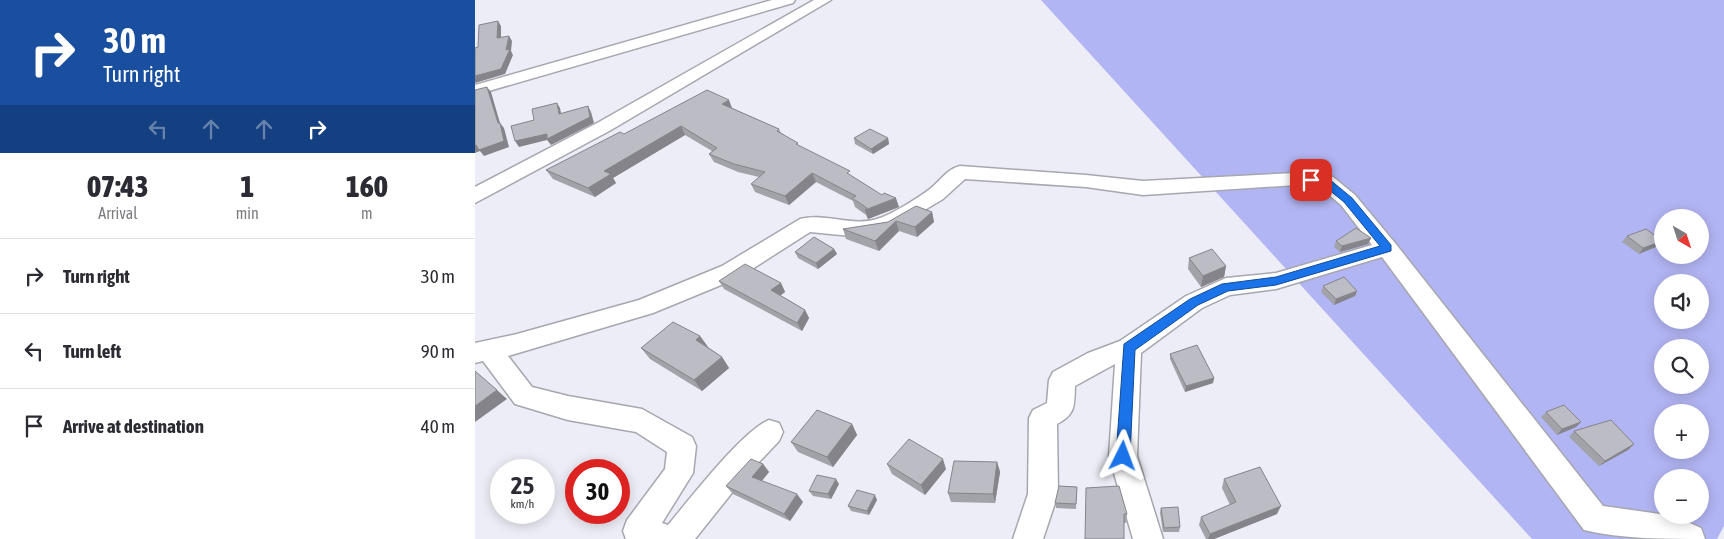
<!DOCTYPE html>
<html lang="en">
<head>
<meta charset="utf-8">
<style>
	body { margin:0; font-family:"Asap Condensed",sans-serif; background:#f7f7f7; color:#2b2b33; height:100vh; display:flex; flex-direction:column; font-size:19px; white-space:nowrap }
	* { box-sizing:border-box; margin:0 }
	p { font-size:16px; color:#7c7c81 }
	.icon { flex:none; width:28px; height:28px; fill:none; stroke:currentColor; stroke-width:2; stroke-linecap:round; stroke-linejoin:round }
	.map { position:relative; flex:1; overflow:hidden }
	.panel { display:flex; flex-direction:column; background:#fff; width:475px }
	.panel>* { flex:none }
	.guide { background:#1a4fa0; color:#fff; overflow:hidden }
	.needle { width:32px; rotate:141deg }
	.buttons { position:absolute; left:1179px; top:209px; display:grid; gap:10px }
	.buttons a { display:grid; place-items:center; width:55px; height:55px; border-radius:50%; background:#fff; box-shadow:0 2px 12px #0003; font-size:25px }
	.speed { position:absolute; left:15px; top:459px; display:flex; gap:10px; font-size:25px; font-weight:700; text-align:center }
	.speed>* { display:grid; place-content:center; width:65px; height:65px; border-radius:50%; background:#fff; box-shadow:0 2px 12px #0003; line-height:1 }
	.speed small { font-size:12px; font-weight:400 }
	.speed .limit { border:8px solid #d22; background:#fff; color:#111 }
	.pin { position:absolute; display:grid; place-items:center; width:42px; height:42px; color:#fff; margin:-21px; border-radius:10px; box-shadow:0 2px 8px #0006 }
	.me { position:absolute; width:55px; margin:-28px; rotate:3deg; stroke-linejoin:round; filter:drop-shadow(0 0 4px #0008) }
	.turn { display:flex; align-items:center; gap:18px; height:105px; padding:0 20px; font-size:22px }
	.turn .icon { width:65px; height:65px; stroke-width:2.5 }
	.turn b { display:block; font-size:35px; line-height:42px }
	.lanes { display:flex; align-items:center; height:48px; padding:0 20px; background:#0003; justify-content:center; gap:25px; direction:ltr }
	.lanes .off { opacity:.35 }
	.eta { display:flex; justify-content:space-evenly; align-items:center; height:85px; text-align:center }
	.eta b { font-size:30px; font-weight:800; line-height:35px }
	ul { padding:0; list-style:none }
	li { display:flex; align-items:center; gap:15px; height:75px; padding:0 20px; border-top:1px solid #e1e1e2 }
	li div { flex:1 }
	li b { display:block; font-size:19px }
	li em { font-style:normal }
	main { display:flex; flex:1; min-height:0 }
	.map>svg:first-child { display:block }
</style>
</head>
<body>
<main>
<section class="panel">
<div class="guide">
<div class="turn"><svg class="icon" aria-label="right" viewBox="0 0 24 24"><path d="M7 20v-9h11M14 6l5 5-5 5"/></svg><div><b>30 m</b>Turn right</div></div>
<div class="lanes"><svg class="icon off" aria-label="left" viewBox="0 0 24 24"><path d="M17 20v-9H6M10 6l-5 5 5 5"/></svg><svg class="icon off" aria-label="ahead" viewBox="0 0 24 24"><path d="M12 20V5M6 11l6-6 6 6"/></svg><svg class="icon off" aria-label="ahead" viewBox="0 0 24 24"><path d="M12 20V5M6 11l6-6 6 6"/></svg><svg class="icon" aria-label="right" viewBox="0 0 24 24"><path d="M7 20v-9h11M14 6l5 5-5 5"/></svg></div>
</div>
<div class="eta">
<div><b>07:43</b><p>Arrival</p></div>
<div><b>1</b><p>min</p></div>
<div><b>160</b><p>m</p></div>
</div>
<ul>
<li><svg class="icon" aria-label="right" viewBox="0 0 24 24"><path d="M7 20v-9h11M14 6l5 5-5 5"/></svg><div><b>Turn right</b></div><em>30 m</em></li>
<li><svg class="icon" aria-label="left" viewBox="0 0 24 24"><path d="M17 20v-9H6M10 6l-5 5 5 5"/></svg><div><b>Turn left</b></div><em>90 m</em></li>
<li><svg class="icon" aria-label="arrive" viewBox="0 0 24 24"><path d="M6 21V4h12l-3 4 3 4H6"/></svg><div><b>Arrive at destination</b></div><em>40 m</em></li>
</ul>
</section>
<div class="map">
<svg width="1249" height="539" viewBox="0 0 1249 539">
	<rect width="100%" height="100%" fill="#ecedf6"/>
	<path fill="#b2b5f3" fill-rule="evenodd" d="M566,0H1249V526L1242,539H1057ZM1188,218H1225V255H1188ZM1188,282H1225V320H1188ZM1188,348H1225V385H1188ZM1188,412H1225V450H1188ZM1188,478H1225V515H1188Z"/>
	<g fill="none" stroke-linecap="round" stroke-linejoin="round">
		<g stroke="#a6a7af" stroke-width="3">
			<g id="minor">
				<path d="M297,0H320L318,3L0,95V85Z"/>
				<path d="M339,0H356L136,130L0,203V187L124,122Z"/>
				<path d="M485,166L611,175L668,181L821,173L858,177L880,195L920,243L1128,506L1199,516L1226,528L1230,539C1191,539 1146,539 1109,530L907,257L801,289L755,295L727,308L666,353L662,456L688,539H658L634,456L640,364L600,386C599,406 601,414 582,424L583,494L568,539H538L553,494L554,418L558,410L572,403L574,380L578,372L613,353L645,341L711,296L751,278L801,273L897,245L866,205L846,188L821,185L668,195L611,187L490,179L468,199L416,230L376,236L335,232L263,278L178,313L33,356L57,387L93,396L167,409L217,437L221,446L218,473L187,523L193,525C214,500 268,430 294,420L304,423L308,432L304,441L268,479L220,539H151L148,531L152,520L190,469L192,452L161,432L93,420L40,404L8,361L0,363V343L42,334L164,300L247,266L325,219C350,212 379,228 405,218C419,213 443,198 455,189C465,181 472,169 485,166Z"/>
			</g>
		</g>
		<use href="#minor" fill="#fff" fill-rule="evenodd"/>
	</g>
	<g fill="#a2a2a9">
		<path d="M257,108L304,129L306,133L324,146L376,176L424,207L393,219L391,215L380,207L378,201L341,182L314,205L280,192L276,184L284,177L263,172L239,162L234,154L237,151L210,135L138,178L141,183L120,197L78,179L71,170L149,134Z"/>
		<path d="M379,138H413L414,144L398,154L380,144Z"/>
		<path d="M457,212L459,222L442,237L424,231L404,251L371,239L368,229L413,222Z"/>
		<path d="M1152,236L1188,241L1183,246L1164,254L1147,242Z"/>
		<path d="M896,238L893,244L865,252L859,247L861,241Z"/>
		<path d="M359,249L362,254L343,269L323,258L320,252Z"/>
		<path d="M714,258L751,266L749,277L726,287L713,269Z"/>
		<path d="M244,281L306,283L310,292L305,295L330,310L334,318L327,331L249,289Z"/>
		<path d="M848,286L882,291L880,296L859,305L846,292Z"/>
		<path d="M225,336L233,347L247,357L254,368L227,391L175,359L166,348Z"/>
		<path d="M695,354L739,378L738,383L710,392L695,359Z"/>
		<path d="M1071,412L1106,422L1101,427L1082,435L1066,417Z"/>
		<path d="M377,424L382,435L358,467L323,452L316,442Z"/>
		<path d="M1099,431L1159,444L1153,450L1124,466L1094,437Z"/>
		<path d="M522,462L525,472L520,503L476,502L473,493Z"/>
		<path d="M288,464L294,472L287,481L328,502L315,521L258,494L251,486Z"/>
		<path d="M412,464L471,469L450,495L417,474Z"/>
		<path d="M749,479L802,514L739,539H731L724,525L726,517L755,505L747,488Z"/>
		<path d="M364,484L356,499L338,496L334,491Z"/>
		<path d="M602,487L601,509L581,508L580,503Z"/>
		<path d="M611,488L652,514L651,523H649Z"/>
		<path d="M402,500L394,515L376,511L373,506Z"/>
		<path d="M686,508L705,527L704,532H688L685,513Z"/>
	</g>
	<g fill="#84848a">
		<path d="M23,21L26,26V43L22,38Z"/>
		<path d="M34,36L37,41L36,51L38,55L30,74L0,83V76L31,50Z"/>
		<path d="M12,87L16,92L25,123L29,128L34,147L9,156L5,151L0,153V145L23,123Z"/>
		<path d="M254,100L257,108L251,112L247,104Z"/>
		<path d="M82,103L85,108L87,119L84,114Z"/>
		<path d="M113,106L116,112L119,123L76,145L72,140L44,147L40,141Z"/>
		<path d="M206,126L210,135L138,178L141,183L120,197L113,188L129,171Z"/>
		<path d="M413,138L414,144L398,154L396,149Z"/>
		<path d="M337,173L341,182L314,205L310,196Z"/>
		<path d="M421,198L424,207L393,219L390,210Z"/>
		<path d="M457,212L459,222L442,237L440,227Z"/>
		<path d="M421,221L424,231L404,251L400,241Z"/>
		<path d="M896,238L893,244L865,252L867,246Z"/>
		<path d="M1188,241L1183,246L1164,254L1168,248Z"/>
		<path d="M359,249L362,254L343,269L341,263Z"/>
		<path d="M751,266L749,277L726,287L728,276Z"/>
		<path d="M306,283L310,292L301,299L296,290Z"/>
		<path d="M882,291L880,296L859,305L861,299Z"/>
		<path d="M330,310L334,318L327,331L322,323Z"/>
		<path d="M225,336L233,347L221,340Z"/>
		<path d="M247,357L254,368L227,391L219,380Z"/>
		<path d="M739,378L738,383L710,392L711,386Z"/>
		<path d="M22,390L32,399L0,422V406Z"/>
		<path d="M1106,422L1101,427L1082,435L1087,429Z"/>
		<path d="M377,424L382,435L358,467L352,457Z"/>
		<path d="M1159,444L1153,450L1124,466L1130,461Z"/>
		<path d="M468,459L471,469L450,495L446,485Z"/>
		<path d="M522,462L525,472L520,503L518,494Z"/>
		<path d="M288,464L294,472L283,485L277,477Z"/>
		<path d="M361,479L364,484L356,499L353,494Z"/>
		<path d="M322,494L328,502L315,521L309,514Z"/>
		<path d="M400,495L402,500L394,515L392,511Z"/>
		<path d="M806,506L802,514L739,539H733L735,534Z"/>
	</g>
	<g fill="#bcbcc5" stroke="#84848a">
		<path d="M23,21L22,38L34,36L31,50L35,49L26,69L0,76V48L3,47L4,25Z"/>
		<path d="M12,87L23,123H25L29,141L4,150L1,145H0V90Z"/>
		<path d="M232,90L254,100L247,104L304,129L302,131L323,143L321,144L375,171L372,173L407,195L409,193L421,198L390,210L392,208L377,198L381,196L337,173L310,196L276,184L290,172L259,164L234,154L242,148L206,126L129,171L136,174L113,188L71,170L145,132L149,134Z"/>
		<path d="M82,103L84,114L113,106L115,117L72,139V134L40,141L36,126L59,120L57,109Z"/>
		<path d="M395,129L413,138L396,149L379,138Z"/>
		<path d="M441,206L457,212L440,227L421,221L400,241L368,229L413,222Z"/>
		<path d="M881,228L896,238L867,246L861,241Z"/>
		<path d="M1171,229L1188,241L1168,248L1152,236Z"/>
		<path d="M339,237L359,249L341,263L320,252Z"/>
		<path d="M737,249L751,266L728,276L714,258Z"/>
		<path d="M270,264L306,283L296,290L330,310L322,323L244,281Z"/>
		<path d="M869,277L882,291L861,299L848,286Z"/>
		<path d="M198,322L225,336L221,340L247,357L219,380L166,348Z"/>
		<path d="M722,345L739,378L711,386L695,354Z"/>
		<path d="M0,371L22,390L0,406Z"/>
		<path d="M1089,405L1106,422L1087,429L1071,412Z"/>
		<path d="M342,410L377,424L352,457L316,442Z"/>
		<path d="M1136,420L1159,444L1130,461L1099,431Z"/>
		<path d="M434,439L468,459L446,485L412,464Z"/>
		<path d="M276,459L288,464L277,477L322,494L309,514L251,486Z"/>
		<path d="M479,461L522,462L518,494L473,493Z"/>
		<path d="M785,467L806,506L735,534L726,517L761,502L749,479Z"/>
		<path d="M342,475L361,479L353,494L334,491Z"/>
		<path d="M584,486L602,487L601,504L580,503Z"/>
		<path d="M644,486L652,514H649V539H610L611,488Z"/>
		<path d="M382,490L400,495L392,511L373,506Z"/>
		<path d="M703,507L705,527L689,528L686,508Z"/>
	</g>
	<path fill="#1a73e8" stroke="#114b97" d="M836,177L854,179L877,198L916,245V251L801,285L753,291L723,305L660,350L655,456L653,461L648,463L643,461L641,456L649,344L715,299L747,284L801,277L905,246L869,202L848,185L833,183V178Z"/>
</svg>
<div class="buttons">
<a><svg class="needle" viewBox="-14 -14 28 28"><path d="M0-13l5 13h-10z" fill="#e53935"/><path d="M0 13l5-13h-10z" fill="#7c7c81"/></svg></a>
<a><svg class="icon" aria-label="sound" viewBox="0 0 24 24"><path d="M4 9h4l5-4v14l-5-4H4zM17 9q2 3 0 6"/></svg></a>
<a><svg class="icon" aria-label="search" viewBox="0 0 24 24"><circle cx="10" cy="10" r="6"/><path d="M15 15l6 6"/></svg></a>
<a>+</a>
<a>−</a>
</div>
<div class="speed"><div>25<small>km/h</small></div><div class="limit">30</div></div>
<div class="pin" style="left:836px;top:180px;background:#d93025"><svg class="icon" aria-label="arrive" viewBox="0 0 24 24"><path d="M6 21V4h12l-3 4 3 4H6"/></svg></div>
<svg class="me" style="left:648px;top:456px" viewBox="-20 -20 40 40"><path d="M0-17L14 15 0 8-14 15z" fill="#1a73e8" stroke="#fff" stroke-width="4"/></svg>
</div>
</main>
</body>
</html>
